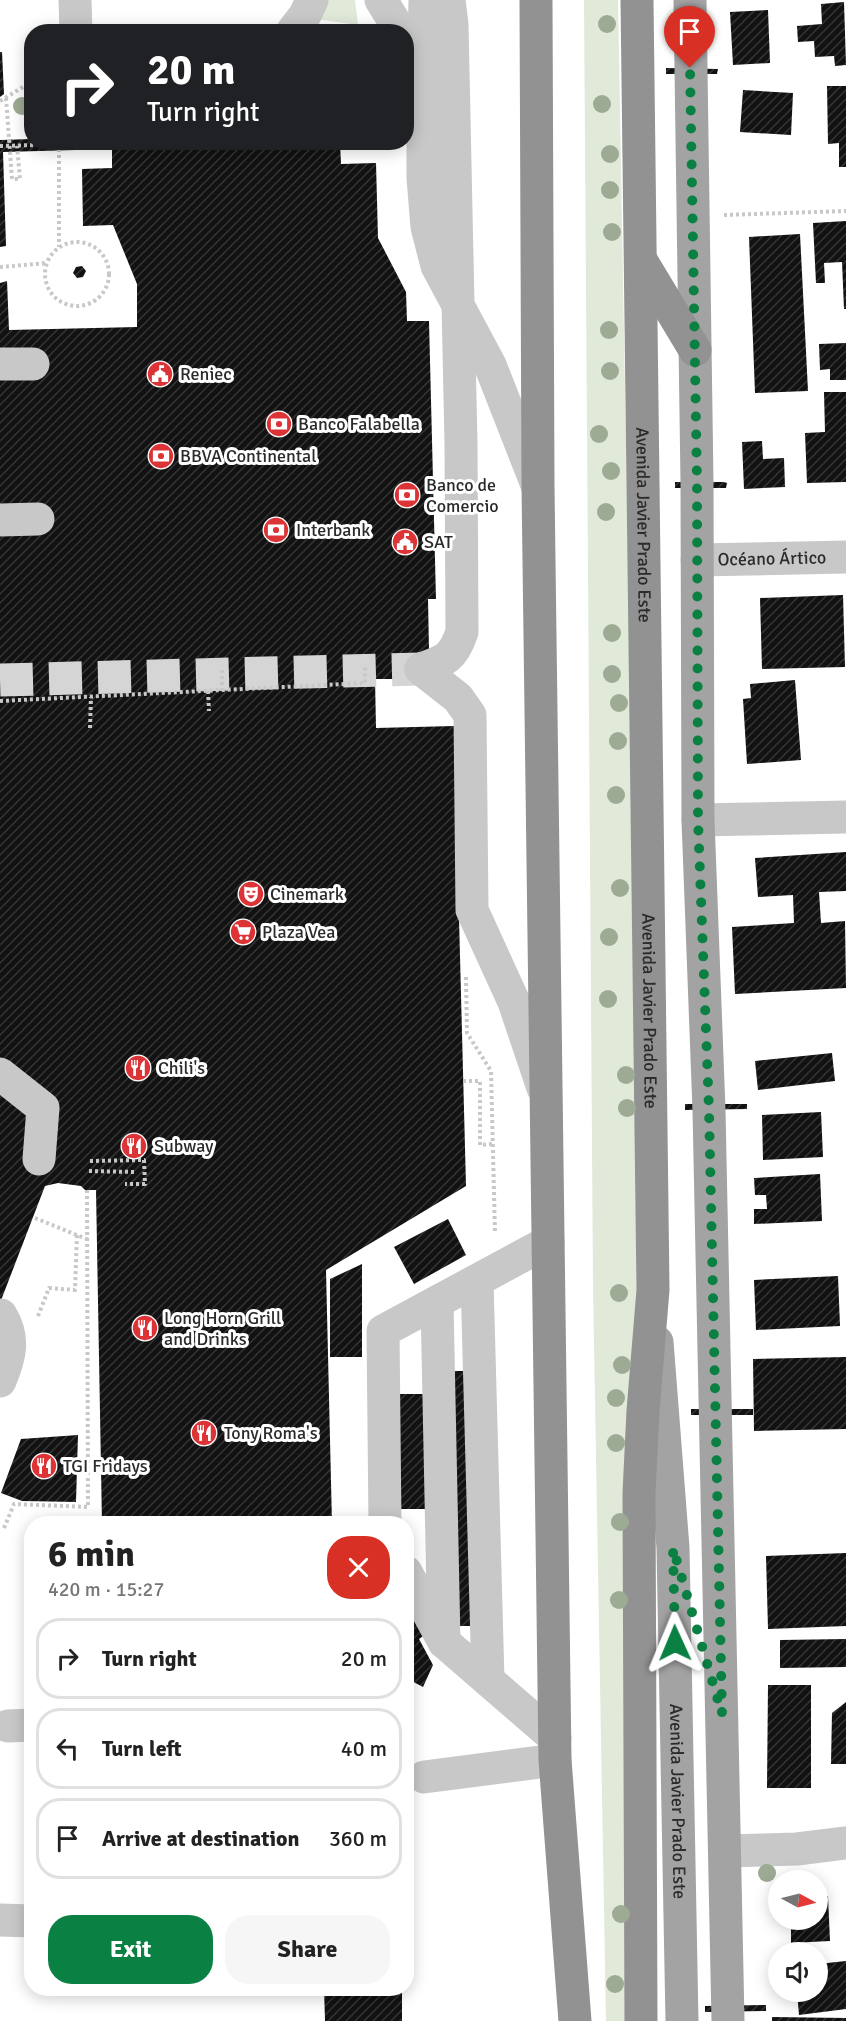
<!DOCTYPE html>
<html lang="en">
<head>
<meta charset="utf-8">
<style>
	body { margin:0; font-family:Signika,sans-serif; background:#f6f6f6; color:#222; height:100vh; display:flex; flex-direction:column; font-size:22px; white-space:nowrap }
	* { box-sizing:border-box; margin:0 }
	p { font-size:20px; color:#767676 }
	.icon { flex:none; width:33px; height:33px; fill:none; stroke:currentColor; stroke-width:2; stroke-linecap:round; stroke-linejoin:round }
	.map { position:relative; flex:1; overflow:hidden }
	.drawer { position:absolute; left:24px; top:1516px; width:390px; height:480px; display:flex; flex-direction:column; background:#fff; border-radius:24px; box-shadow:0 3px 15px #0003 }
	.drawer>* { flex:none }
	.banner { position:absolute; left:24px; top:24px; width:390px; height:126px; border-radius:24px; box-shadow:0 3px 15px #0003; background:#202124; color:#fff; overflow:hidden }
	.needle { width:39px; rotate:97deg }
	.fabs { position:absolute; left:768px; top:1870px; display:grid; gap:12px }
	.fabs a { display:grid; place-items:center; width:60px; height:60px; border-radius:50%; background:#fff; box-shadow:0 3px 15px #0003; font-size:30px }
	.pin { position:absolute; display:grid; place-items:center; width:51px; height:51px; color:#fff; margin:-62px -26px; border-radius:50% 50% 50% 0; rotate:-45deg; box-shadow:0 0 6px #0007 }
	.pin .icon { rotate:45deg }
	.me { position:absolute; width:66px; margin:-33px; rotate:359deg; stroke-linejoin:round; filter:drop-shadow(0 0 4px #0008) }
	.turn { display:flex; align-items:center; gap:21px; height:126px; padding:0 24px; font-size:27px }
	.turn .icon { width:78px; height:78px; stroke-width:2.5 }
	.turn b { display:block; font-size:42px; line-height:51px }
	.round { display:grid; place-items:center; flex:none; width:63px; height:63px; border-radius:24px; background:#f6f6f6 }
	.head { display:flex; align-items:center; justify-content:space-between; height:102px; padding:0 24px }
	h1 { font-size:36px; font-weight:700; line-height:45px }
	.action { display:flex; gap:12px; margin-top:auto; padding:12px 24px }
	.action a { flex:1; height:69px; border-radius:24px; background:#0b8043; color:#fff; font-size:24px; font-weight:700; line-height:69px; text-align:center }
	.action a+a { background:#f6f6f6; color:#222 }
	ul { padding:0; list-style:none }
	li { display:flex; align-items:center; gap:18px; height:81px; margin:0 12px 9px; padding:0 12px; border:3px solid #e0e0e0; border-radius:24px }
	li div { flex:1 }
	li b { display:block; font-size:22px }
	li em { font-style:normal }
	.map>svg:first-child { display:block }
</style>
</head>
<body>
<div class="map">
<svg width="846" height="2021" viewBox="0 0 846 2021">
	<defs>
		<pattern id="building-hatch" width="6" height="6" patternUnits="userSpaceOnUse" patternTransform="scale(1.5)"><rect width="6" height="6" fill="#121212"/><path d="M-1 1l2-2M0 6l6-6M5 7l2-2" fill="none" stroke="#353535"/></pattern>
	</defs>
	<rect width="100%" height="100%" fill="#fff"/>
	<g fill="#e1e9d9">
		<path d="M323,0H355L358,25L315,19Z"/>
		<path d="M584,0H618L648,1669L631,2021H606L593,1287Z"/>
	</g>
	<g fill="url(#building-hatch)">
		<path d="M844,2L846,65L835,66L834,56L815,57L814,41L798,42L797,26L822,24L821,4Z"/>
		<path d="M768,10L770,63L733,65L730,12Z"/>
		<path d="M0,52H2L4,94L0,97Z"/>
		<path d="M666,68L718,69L717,74H666Z"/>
		<path d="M827,86H846V167H839V143L828,144Z"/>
		<path d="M743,90L793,93L791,135L740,132Z"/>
		<path d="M32,139V142H340L341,164L376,163L378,238L406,292L407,321H429L436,599H428L429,650L396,669L395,679H375L376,728L454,726L466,1186L326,1270L332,1524H102L96,1190H85L81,1186L58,1183L45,1186L0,1303V283L7,281L9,330L137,327V284L113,225L83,226L82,169L112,168V149L3,152L6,246L0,247V140Z"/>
		<path d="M846,221V309H844L842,262L824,263L825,283H816L813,223Z"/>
		<path d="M800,234L808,391L755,393L749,237Z"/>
		<path d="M82,266L86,271L83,277L77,278L73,273L76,267Z"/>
		<path d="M846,343V380H830V369L820,370L819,344Z"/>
		<path d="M824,392H846V482L807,483L805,433L825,432Z"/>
		<path d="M762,441L763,459L784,458L785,487L744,489L742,442Z"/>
		<path d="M675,482H724L727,483L726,488H675Z"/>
		<path d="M843,595L845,667L762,669L760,598Z"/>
		<path d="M795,680L801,760L747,764L743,699L751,698L750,684Z"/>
		<path d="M846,852V891L819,892L821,923L845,921L846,988L735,994L732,927L794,923L793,895L758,897L755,858Z"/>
		<path d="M832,1053L835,1081L758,1090L755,1061Z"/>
		<path d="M685,1104H747V1109L685,1110Z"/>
		<path d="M821,1112L823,1157L763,1160L762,1115Z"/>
		<path d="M820,1174L822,1221L754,1224V1209H767L766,1195H755L754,1178Z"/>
		<path d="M448,1219L466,1255L414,1284L394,1247Z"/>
		<path d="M362,1264V1357H330V1279Z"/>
		<path d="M838,1276L840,1326L756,1330L754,1280Z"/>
		<path d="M846,1357V1429L754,1431L753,1359Z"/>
		<path d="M444,1371H475L478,1626H447Z"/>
		<path d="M389,1394H426L427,1509H391Z"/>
		<rect x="691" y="1409" width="62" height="6"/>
		<path d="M78,1435L76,1502L22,1501L1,1493L21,1439Z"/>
		<path d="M846,1553V1626L768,1629L766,1556Z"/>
		<path d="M406,1599L426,1634L419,1639L433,1665L423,1687L406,1678Z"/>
		<path d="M846,1639V1667L780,1668V1640Z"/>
		<path d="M768,1685H811V1788H767Z"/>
		<path d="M846,1702V1764H831L832,1713Z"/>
		<path d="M818,1896H828L830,1941L791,1943V1920H818Z"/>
		<path d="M846,1961V2009L799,2015L797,1992H818V1964Z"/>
		<path d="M324,1989H402V2021H325Z"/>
		<path d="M766,2005V2011L705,2012V2006Z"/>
		<path d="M772,2017L846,2018V2021H772Z"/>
	</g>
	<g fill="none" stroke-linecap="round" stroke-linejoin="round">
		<path stroke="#d5d5d5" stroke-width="33" stroke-dasharray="33 16" stroke-linecap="butt" d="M0,680L421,669"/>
		<g stroke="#c8c8c8" stroke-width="4" stroke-dasharray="3 3" stroke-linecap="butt">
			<path d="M6,98L12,179H20L17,146"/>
			<path d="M0,101L28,84H32"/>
			<path d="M59,143V247"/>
			<path d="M0,146L112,143"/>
			<path d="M724,215L846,211"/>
			<circle cx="77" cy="274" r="32"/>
			<path d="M0,267L47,263"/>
			<path d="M208,691L209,711"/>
			<path d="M222,691V669"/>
			<path d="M0,701L365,683V666"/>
			<path d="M90,728L91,697"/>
			<path d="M466,977L467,1033L491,1071L495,1233"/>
			<path d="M463,1081H480V1145L493,1144"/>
			<path d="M90,1161L144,1160L145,1184H125"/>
			<path d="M89,1171L134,1172"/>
			<path d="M35,1218L89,1240"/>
			<path d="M38,1316L49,1288L75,1290L77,1235"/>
			<path d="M4,1528L14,1504L88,1507L87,1190"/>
		</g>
		<g stroke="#c8c8c8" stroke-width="33">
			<path d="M75,0L76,32"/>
			<path d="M381,0L401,32"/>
			<path d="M292,32L305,15L312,0"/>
			<path d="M406,66L415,70L423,79V178L427,227L437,266L490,365L537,485"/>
			<path d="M423,79L425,0"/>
			<path d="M0,364H33"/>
			<path d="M0,520L38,519"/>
			<path id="s1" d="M697,560L846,557"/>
			<path d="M421,669C446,660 453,658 462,632L461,444L452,24L449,0"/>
			<path d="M421,669L458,698L470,715L472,910L514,1002L543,1088"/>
			<path d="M698,820L846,817"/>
			<path d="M0,1074L43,1108L39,1159"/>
			<path d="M477,1281L488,1680"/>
			<path d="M437,1302L444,1642"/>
			<path d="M0,1381C10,1357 15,1338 1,1315"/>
			<path d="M385,1524L383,1331L548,1242"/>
			<path d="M406,1572L444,1642L555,1738"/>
			<path d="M8,1726L32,1725"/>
			<path d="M424,1777L555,1760"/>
			<path d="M725,1851L797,1849L846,1843"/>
			<path d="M0,1920L32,1921"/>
		</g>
		<g stroke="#a3a3a3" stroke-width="33">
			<path d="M690,0L697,482L698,820L709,1110L728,2021"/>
			<path id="s2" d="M657,1342L673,1548L682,2021"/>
		</g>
		<g stroke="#929292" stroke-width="33">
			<path d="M536,0L538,486L555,1760L575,2021"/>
			<path id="s3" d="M637,0L653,1290L643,1411L639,1493L641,2021"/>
			<path d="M642,262L695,350"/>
		</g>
	</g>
	<g fill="#9daa94">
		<circle cx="607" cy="24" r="9"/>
		<circle cx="602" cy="104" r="9"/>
		<circle cx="22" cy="106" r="9"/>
		<circle cx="610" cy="154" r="9"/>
		<circle cx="610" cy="190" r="9"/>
		<circle cx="612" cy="232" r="9"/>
		<circle cx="609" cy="330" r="9"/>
		<circle cx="610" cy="371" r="9"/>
		<circle cx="599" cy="434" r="9"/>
		<circle cx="611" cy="471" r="9"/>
		<circle cx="606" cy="512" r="9"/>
		<circle cx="612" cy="633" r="9"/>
		<circle cx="612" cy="674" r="9"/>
		<circle cx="619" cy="703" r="9"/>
		<circle cx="618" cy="741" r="9"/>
		<circle cx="616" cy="795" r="9"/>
		<circle cx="620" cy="888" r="9"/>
		<circle cx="609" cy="937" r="9"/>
		<circle cx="608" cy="999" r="9"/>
		<circle cx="626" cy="1075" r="9"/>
		<circle cx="627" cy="1108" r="9"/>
		<circle cx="619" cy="1293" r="9"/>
		<circle cx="622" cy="1365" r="9"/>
		<circle cx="616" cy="1398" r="9"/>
		<circle cx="616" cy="1443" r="9"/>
		<circle cx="620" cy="1522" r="9"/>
		<circle cx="619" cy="1600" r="9"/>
		<circle cx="767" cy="1873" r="9"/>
		<circle cx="621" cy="1914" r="9"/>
		<circle cx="615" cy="1984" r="9"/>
	</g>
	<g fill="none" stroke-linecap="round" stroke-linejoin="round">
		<path stroke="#0b8043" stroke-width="10" stroke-dasharray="0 18" d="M675,1643L673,1548L722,1714L709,1110L698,820L697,482L690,68"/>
	</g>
	<defs>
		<g id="civic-disc" transform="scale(1.35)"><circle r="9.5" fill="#dc3436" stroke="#fff"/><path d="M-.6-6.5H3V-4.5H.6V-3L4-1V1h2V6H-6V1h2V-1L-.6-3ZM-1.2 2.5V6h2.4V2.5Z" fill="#fff"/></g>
		<g id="bank-disc" transform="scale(1.35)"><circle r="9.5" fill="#dc3436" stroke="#fff"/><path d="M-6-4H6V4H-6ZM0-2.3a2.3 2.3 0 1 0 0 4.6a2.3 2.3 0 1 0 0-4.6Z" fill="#fff"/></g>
		<g id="theatre-disc" transform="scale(1.35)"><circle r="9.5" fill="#dc3436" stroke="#fff"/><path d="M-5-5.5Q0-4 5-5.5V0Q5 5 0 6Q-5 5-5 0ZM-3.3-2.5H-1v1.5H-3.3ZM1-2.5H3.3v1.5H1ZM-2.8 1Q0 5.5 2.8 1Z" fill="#fff"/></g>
		<g id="supermarket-disc" transform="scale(1.35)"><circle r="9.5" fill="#dc3436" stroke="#fff"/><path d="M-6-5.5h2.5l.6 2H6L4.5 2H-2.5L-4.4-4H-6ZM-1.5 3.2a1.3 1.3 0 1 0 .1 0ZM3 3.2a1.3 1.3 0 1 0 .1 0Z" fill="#fff"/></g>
		<g id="restaurant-disc" transform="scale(1.35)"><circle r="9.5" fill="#dc3436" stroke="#fff"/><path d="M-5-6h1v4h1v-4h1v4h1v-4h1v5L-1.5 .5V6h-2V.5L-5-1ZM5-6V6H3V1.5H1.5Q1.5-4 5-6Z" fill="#fff"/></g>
	</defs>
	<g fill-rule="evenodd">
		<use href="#civic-disc" x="160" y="374"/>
		<use href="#bank-disc" x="279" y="424"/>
		<use href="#bank-disc" x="161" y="456"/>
		<use href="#bank-disc" x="407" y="495"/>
		<use href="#bank-disc" x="276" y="530"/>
		<use href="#civic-disc" x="405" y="542"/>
		<use href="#theatre-disc" x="251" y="894"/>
		<use href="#supermarket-disc" x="243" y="932"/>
		<use href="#restaurant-disc" x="138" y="1068"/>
		<use href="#restaurant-disc" x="134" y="1146"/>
		<use href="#restaurant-disc" x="145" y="1328"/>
		<use href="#restaurant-disc" x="204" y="1433"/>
		<use href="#restaurant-disc" x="44" y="1466"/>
	</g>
	<g text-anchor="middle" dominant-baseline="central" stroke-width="6" stroke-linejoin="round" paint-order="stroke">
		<g font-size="18" fill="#2b2b2b" stroke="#fff" text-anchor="start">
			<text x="180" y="374">Reniec</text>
			<text x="298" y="424">Banco Falabella</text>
			<text x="180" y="456">BBVA Continental</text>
			<text x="426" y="485">Banco de<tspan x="426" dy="21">Comercio</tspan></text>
			<text x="296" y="530">Interbank</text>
			<text x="424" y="542">SAT</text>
			<text x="270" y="894">Cinemark</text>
			<text x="262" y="932">Plaza Vea</text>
			<text x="158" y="1068">Chili's</text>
			<text x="154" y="1146">Subway</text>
			<text x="164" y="1318">Long Horn Grill<tspan x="164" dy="21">and Drinks</tspan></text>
			<text x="224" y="1433">Tony Roma's</text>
			<text x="63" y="1466">TGI Fridays</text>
		</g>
		<g font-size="18" fill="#2b2b2b" stroke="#fff">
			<text stroke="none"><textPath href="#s3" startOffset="525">Avenida Javier Prado Este</textPath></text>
			<text stroke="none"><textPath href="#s1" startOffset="75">Océano Ártico</textPath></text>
			<text stroke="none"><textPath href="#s3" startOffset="1011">Avenida Javier Prado Este</textPath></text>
			<text stroke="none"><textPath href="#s2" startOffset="460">Avenida Javier Prado Este</textPath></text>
		</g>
	</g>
</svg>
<div class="fabs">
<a><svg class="needle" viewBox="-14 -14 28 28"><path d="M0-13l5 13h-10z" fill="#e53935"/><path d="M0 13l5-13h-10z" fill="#767676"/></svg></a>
<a><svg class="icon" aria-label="sound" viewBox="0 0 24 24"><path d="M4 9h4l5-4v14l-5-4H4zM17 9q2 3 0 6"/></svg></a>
</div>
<div class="pin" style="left:690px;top:68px;background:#d93025"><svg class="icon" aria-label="arrive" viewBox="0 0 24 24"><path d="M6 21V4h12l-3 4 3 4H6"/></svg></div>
<svg class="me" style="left:675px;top:1643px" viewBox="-20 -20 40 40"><path d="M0-17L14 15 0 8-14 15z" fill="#0b8043" stroke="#fff" stroke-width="4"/></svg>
<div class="banner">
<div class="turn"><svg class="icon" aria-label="right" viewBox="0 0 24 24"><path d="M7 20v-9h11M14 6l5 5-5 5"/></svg><div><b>20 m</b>Turn right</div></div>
</div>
<section class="drawer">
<div class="head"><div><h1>6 min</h1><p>420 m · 15:27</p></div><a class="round" style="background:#d93025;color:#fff"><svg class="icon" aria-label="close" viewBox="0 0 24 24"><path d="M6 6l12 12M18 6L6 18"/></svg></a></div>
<ul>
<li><svg class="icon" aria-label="right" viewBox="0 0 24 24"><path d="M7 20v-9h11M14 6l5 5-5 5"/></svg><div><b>Turn right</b></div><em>20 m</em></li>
<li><svg class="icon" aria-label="left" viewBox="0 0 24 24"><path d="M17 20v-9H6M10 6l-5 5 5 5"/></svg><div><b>Turn left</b></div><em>40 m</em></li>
<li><svg class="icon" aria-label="arrive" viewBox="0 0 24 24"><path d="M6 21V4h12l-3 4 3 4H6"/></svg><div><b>Arrive at destination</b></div><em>360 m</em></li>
</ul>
<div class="action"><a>Exit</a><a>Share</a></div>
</section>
</div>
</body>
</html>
